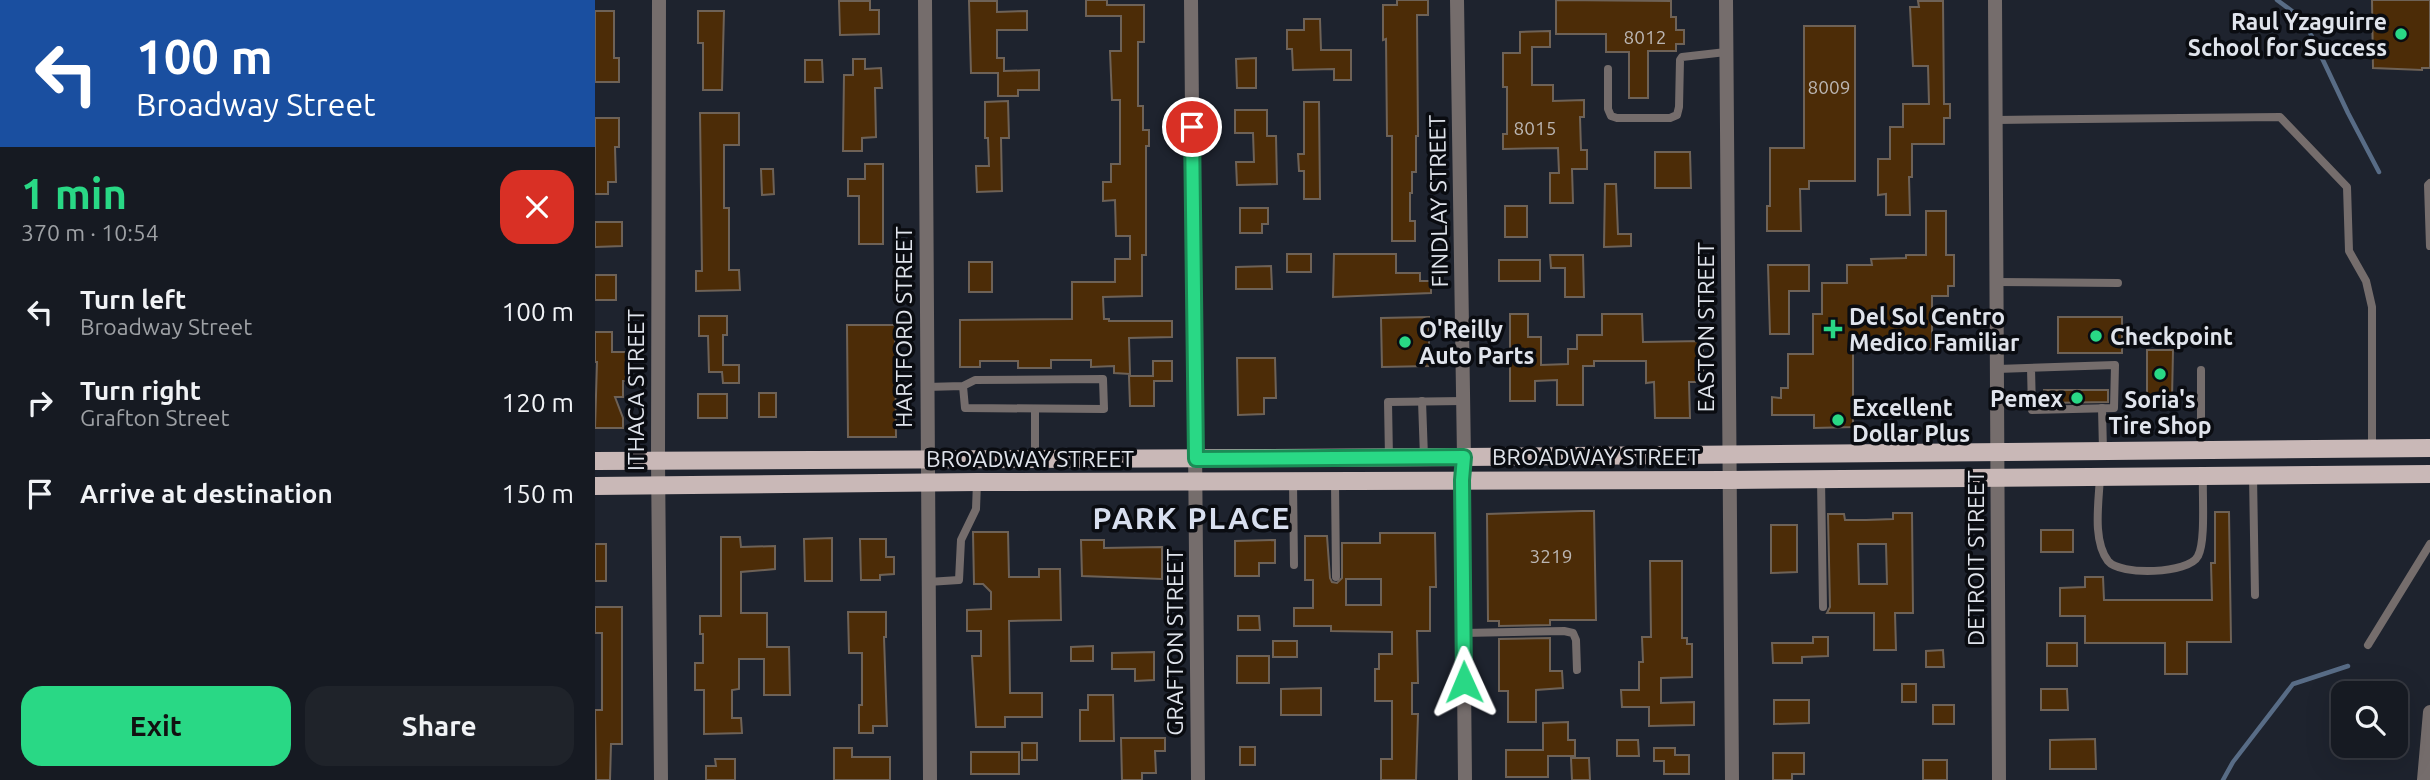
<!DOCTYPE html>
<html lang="en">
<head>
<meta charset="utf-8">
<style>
	body { margin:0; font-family:Ubuntu,sans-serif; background:#1f232a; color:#f1f3f6; height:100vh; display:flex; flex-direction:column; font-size:26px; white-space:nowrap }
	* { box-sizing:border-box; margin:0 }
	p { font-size:23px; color:#9ea1a5 }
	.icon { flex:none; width:38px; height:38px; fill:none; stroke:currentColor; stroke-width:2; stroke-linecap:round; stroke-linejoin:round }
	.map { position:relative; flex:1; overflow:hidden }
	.details { display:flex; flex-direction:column; background:#161a22; width:595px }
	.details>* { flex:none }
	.guide { background:#1a4fa0; color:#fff; overflow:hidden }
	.tools { position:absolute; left:1736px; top:681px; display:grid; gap:14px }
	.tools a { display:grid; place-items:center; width:77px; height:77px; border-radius:14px; background:#161a22; box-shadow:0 7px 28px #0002,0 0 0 2px #353840; font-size:35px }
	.pin { position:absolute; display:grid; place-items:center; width:60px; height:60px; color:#fff; margin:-30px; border:4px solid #fff; border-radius:50%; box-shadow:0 2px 7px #0007 }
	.me { position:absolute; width:77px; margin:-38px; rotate:359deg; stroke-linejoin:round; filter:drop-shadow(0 0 5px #0008) }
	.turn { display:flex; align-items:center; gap:24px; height:147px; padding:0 21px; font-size:32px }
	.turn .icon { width:91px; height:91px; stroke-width:2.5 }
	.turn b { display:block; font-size:49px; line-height:60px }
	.round { display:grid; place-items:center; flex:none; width:74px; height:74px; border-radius:21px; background:#1f232a }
	.overview { display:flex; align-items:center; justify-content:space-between; height:119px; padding:0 21px }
	h1 { font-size:42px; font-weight:700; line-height:52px; color:#29d885 }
	.cta { display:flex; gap:14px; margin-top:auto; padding:14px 21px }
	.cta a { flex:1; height:80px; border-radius:21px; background:#29d885; color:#111; font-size:28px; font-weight:700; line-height:80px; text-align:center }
	.cta a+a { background:#1f232a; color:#f1f3f6 }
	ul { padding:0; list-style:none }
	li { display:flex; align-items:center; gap:21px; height:91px; padding:0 21px }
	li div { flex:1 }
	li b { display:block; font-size:26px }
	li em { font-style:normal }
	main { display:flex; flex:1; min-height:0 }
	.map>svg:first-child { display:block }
</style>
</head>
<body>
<main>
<section class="details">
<div class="guide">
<div class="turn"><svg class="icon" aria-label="left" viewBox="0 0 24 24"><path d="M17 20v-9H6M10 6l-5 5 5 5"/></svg><div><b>100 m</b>Broadway Street</div></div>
</div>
<div class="overview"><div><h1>1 min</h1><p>370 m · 10:54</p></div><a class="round" style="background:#d93025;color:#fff"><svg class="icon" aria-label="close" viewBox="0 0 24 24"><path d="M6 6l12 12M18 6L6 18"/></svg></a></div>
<ul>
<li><svg class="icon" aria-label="left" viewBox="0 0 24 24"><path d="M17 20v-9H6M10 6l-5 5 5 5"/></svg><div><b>Turn left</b><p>Broadway Street</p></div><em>100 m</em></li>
<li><svg class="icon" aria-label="right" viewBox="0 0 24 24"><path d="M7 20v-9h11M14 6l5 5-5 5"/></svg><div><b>Turn right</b><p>Grafton Street</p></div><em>120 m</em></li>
<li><svg class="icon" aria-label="arrive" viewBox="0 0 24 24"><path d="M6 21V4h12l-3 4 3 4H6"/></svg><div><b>Arrive at destination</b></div><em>150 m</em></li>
</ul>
<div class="cta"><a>Exit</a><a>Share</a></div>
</section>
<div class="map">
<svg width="1835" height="780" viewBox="0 0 1835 780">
	<rect width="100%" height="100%" fill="#1e232e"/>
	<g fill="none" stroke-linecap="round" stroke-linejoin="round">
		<g stroke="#586c86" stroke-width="4.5">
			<path d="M1682,0L1709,20L1753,113L1784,172"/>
			<path d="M1628,780L1638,762L1698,684L1753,666"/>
		</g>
	</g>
	<g fill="#4c2c07" stroke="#6e6257" stroke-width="2" fill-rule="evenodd">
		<path d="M491,0H512V5H549V42H543V106H548V130H554V146H551V255H547V296L508,297L509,319H514V321H577V337L534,338L535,374L519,373V366L496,367V360H456V368H423V361H385V367H365V320L477,319V282H520V259H535V236H521L520,200L508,201V182H516V164H525V100H517L515,51H526V16H491Z"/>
		<path d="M802,0H833V15H822L823,136H821V172H817V193H815V221H820V241H797V136H792L791,39L788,40V5H802Z"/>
		<path d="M961,0L1076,1V17H1081V30H1089V44H1081V51H1053V98H1034V52H1011V34H961Z"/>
		<path d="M1777,0H1835V68H1827V70L1778,68Z"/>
		<path d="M244,1H275V10H284V34L245,35Z"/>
		<path d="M374,1H402V12L432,11V30H402V58H409V71L444,70V90H423V96H403V73H376Z"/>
		<path d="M1323,1H1348L1349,104H1355V118H1349V144H1317V177H1314L1315,215H1291V194L1283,195V159H1295V127H1308V104H1334L1333,66H1318L1315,7H1324Z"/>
		<path d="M0,11H19V58H24V82H0Z"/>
		<path d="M103,11H129L127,90H108V43H103Z"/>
		<path d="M709,19H725L726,50H756V80H739V69L698,70L697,49H692V30H709Z"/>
		<path d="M1209,26H1260V181H1214V189H1205L1206,231H1172V206H1175V148H1209Z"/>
		<path d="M955,31V47H937V85H958V101L989,100V117H985L986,150H992V169H977L978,203H955V173H964L963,148L908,149V134H912V87H908V53H925V32Z"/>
		<path d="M661,58V88H642L641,59Z"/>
		<path d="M258,59H270V69L286,68L287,88H280L281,137L267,138V151H248L249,75H258Z"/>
		<path d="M210,60H227L228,82H210Z"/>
		<path d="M413,101L414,138H406L407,191L382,192L381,166H394L393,138H390V102Z"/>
		<path d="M709,102H724L725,199H709V171H704L703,154H709Z"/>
		<path d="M640,110H672V136H681L682,184L642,185L641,162H659L658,133H640Z"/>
		<path d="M105,113H144V145H129V208H134V270H144L145,290L101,291V271H107Z"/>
		<path d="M0,118H24V147H20L21,182H13V194H0Z"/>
		<path d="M1060,152H1095L1096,188H1060Z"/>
		<path d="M270,164H288V244H264V196H253V179H270Z"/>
		<path d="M166,169H178L179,194L167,195Z"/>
		<path d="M1010,184H1021L1023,234H1036V246L1009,247Z"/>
		<rect x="910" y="206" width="22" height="31"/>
		<path d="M645,208H673V224H667V233H645Z"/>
		<path d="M1331,211H1351V255H1359V286H1353V296H1337V349L1258,350V427L1219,428V415H1177V397L1186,398V388H1193V354H1218V314H1227V283H1252V265H1277L1276,259L1311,258V255H1331Z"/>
		<path d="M0,222H27V246L0,247Z"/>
		<rect x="692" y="254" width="24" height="18"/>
		<path d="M739,254H801V273H825V281H836V293L738,297Z"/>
		<path d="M955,255H988L989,297H970V268H956Z"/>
		<rect x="904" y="260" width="41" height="21"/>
		<rect x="374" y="262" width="23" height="30"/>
		<path d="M1173,265H1214V291H1194V334H1175Z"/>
		<path d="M676,266L677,289H641V267Z"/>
		<rect x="0" y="275" width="21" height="25"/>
		<path d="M915,314H933V337H946V365L973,364V349H982V335H1007V314H1047L1048,342L1108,341V382H1094L1095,418H1060L1059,382L1051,383V361H999V366H988V405H962V380L940,381V401H915Z"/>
		<path d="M104,316H132V335H128V365H144V383H128L127,372H114L113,336H104Z"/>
		<path d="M834,317V366L787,367L786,318Z"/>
		<rect x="1463" y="317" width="64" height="36"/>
		<path d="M252,325H300L301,437H253Z"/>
		<path d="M0,332H17V352H31V365H35V381H28V397H20L28,418V428H0L2,362H0Z"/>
		<path d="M1552,350H1578L1577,399L1552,398Z"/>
		<path d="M642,358H680L681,398H669V414L643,415Z"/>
		<path d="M558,361H577V381H559V406H535L534,376H558Z"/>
		<path d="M1449,390H1513V402L1449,403Z"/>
		<rect x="164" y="393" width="17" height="24"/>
		<rect x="103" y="394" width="29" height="24"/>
		<path d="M987,511H999L1001,620H955V625L904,626V621H893L892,514Z"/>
		<path d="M1620,512H1634L1636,642H1592V674H1570V643H1490V616H1465V588L1490,587V577H1508L1509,600H1617L1616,563H1620Z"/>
		<path d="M1298,513H1317L1318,613H1300L1301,650H1279V613H1232L1235,607L1233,514H1249L1250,520H1271L1298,519ZM1263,544H1291L1292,584H1264Z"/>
		<path d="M1176,525H1202V572L1176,573Z"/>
		<rect x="1446" y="530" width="32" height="22"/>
		<path d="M378,532H413L414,577H444V569H465L466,620L414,621L415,693H447V717H410V727H381L377,656H386V631H372V610L396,609V592L388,584H379Z"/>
		<path d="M785,533H840L841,587H835V631H822L823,683H817V714H823L821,780H786V759H797V701H780V669H784V654H797V632L736,631V626H699V608H718V580H710V536H732L735,578L737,582L742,583L747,578V543H785ZM751,579H786V605H751Z"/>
		<path d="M126,537H145L146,547L180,546V569L146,572V613H172V647H194L195,695H169V659H144V689L137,690V718H146L147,733L109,734V690H100V663H108V634H105V616H126Z"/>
		<path d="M237,538V581H210L209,539Z"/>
		<path d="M265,539H291V557H299V574L285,575V580H266Z"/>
		<path d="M486,540H509V548L567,547V579L487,576Z"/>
		<path d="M680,540V563H664V576H640V541Z"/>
		<rect x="0" y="544" width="11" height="37"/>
		<path d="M1055,561H1087V638H1092V644H1097V677L1066,678V703L1099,702V725L1054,726V707H1027L1026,690H1044V662H1048L1047,637H1056Z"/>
		<path d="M0,607H27V744H16L15,780H1L0,710H7V633H0Z"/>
		<path d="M253,612H291V637H289L292,726H278V733H264V705H267V653H254Z"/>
		<path d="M643,616H664L665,630H643Z"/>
		<path d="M1218,637H1233V656L1207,657V663H1178L1177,643H1218Z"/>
		<path d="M955,638V671H967L968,688L941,690V722H913V691H904V639Z"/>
		<rect x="678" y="641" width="24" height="16"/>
		<rect x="1452" y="643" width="30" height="23"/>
		<path d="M498,646V661H476V647Z"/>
		<path d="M1348,650L1349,667H1331V651Z"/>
		<path d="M559,652V680L540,681V669H517V653Z"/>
		<rect x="642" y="656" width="32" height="27"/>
		<rect x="1307" y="684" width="14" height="18"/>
		<path d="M726,688V715H686V689Z"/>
		<path d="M1446,689H1472L1473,710H1446Z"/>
		<path d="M493,695H518L519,741H485V710H493Z"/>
		<path d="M1179,700H1214V723L1179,724Z"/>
		<rect x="1338" y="705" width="21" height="19"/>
		<path d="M973,722V740H980V756H953V777H911V750H948V723Z"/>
		<path d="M526,738H570V751H560L561,773H547V780H527Z"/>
		<path d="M1500,739L1501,769H1455V740Z"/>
		<path d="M1022,740H1043L1044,756H1022Z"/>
		<rect x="427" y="743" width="15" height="17"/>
		<rect x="645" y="747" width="15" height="18"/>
		<path d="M239,748H257V757H295V780H239Z"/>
		<path d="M1059,748H1080V755H1094V774H1069V761H1059Z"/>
		<rect x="376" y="752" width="48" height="22"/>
		<path d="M1178,753H1209V774H1197V780H1178Z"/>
		<path d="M976,758H994L995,780H977Z"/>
		<path d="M120,759H140V780H111V766H121Z"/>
		<rect x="1328" y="760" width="24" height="20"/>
	</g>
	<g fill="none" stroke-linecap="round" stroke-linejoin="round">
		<g stroke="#756d6c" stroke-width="8">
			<path d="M1013,69V109L1016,116L1022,118H1075L1082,115L1084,107L1085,60L1087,57L1131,52"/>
			<path d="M1401,120L1685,117L1752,187L1754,251L1771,281L1777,307V449"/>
			<path d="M1835,183L1833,185L1835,246"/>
			<path d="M1401,282L1523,283"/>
			<path d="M1402,369L1520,365L1519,408L1437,410L1436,368"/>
			<path d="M331,387L368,386L380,380L508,379L509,409L370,408L368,386"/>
			<path d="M827,401L829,457"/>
			<path d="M1507,408L1508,451"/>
			<path d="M1606,450V370"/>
			<path d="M440,458V409"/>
			<path d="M794,458L793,402L868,401"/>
			<path d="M1658,475L1660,595"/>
			<path d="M1505,476C1504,501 1497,540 1513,561C1525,576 1594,574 1603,556C1611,541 1607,494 1608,475"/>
			<path d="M1226,479L1228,607"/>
			<path d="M698,482L699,565"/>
			<path d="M740,482L741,577"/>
			<path d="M333,582L364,580L366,540L381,509L382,482"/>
			<path d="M868,633L969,631L978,633L981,640L982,670"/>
			<path d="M1773,645L1835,544"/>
		</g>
		<g stroke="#756d6c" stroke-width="14">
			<path d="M64,0L63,460L66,780"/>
			<path d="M330,0L335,780"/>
			<path d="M596,0L603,780"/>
			<path d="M862,0L869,457L867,480L870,780"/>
			<path d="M1131,0L1137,780"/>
			<path d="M1400,0L1404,780"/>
			<path d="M1829,780L1835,712"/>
		</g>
		<g stroke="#c9b8b7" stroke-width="18">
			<path d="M0,461L869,457L1835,448"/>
			<path d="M0,486L382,482L1134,480L1835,474"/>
		</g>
	</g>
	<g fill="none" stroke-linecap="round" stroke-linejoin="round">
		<g stroke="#1b8c56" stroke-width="18">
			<path id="route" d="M597,127L601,459L869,457L867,480L869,682"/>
		</g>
		<use href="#route" stroke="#29d885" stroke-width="12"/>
	</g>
	<g fill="#29d885" stroke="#0a0c11" stroke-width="2.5">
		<circle cx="1806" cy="34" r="7"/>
		<path d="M1234.5 318.5h7v7h7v7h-7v7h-7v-7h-7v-7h7z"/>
		<circle cx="1501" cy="336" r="7"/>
		<circle cx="810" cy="342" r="7"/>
		<circle cx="1565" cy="374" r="7"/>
		<circle cx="1482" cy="398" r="7"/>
		<circle cx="1243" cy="420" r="7"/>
	</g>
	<g text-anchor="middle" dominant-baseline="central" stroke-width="7" stroke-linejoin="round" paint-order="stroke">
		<g font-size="19" fill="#bbb6b3">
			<text x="1050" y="37">8012</text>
			<text x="1234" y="87">8009</text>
			<text x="940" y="128">8015</text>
			<text x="956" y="556">3219</text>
		</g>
		<g font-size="23" font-weight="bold" fill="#e0e4ec" stroke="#0a0c11" text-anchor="start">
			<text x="1792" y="21" text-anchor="end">Raul Yzaguirre<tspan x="1792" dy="26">School for Success</tspan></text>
			<text x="1254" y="316">Del Sol Centro<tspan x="1254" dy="26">Medico Familiar</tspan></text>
			<text x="824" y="329">O'Reilly<tspan x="824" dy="26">Auto Parts</tspan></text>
			<text x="1515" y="336">Checkpoint</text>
			<text x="1468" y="398" text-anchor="end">Pemex</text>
			<text x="1565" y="399" text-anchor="middle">Soria's<tspan x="1565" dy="26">Tire Shop</tspan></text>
			<text x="1257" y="407">Excellent<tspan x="1257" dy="26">Dollar Plus</tspan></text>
		</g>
		<g font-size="23" fill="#e0e4ec" stroke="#0a0c11">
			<text transform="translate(843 201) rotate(-91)">FINDLAY STREET</text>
			<text transform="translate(308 327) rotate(-90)">HARTFORD STREET</text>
			<text transform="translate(1110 327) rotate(-90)">EASTON STREET</text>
			<text transform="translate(40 390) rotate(-90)">ITHACA STREET</text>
			<text x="1001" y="456">BROADWAY STREET</text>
			<text x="435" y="458">BROADWAY STREET</text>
			<text transform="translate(1380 558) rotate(-90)">DETROIT STREET</text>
			<text transform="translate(579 642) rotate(-90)">GRAFTON STREET</text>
		</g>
		<g font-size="30" font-weight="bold" letter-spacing="2" fill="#d8dfef" stroke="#0a0c11">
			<text x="597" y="518">PARK PLACE</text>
		</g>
	</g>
</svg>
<div class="tools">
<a><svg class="icon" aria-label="search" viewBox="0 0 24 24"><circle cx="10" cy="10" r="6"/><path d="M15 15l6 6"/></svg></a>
</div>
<div class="pin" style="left:597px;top:127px;background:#d93025"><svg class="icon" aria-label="arrive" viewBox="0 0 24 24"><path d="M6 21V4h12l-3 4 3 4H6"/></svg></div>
<svg class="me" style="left:869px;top:682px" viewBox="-20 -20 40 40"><path d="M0-17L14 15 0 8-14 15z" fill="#29d885" stroke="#fff" stroke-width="4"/></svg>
</div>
</main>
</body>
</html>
